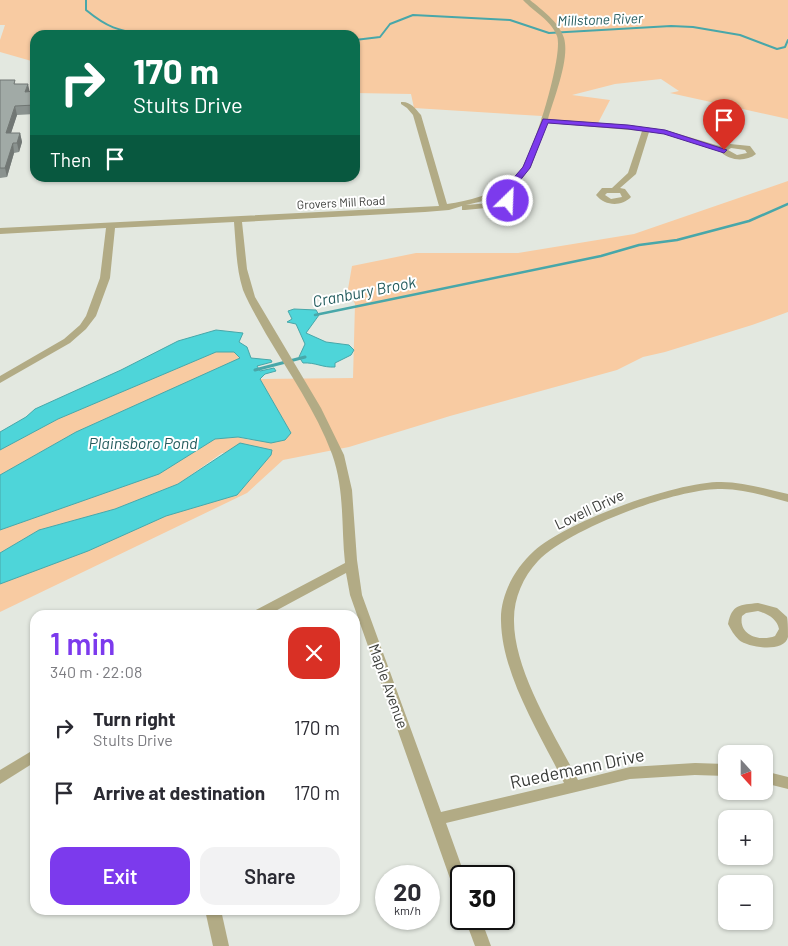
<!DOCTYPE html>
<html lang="en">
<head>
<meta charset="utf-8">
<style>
	body { margin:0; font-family:Barlow,sans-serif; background:#f2f2f3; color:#2b2b33; height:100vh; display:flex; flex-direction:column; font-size:19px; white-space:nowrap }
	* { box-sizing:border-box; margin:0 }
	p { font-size:16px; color:#7c7c81 }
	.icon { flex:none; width:28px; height:28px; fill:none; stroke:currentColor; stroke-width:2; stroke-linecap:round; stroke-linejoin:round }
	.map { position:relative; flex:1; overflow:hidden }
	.panel { position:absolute; left:30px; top:610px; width:330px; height:305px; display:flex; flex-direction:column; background:#fff; border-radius:15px; box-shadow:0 1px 4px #0004 }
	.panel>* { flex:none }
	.banner { position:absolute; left:30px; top:30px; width:330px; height:152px; border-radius:15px; box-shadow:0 1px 4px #0004; background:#0b6e4f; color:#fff; overflow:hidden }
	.needle { width:32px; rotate:159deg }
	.buttons { position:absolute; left:718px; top:745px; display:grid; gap:10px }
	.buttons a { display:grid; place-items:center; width:55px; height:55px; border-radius:10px; background:#fff; box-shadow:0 1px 4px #0004; font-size:25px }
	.speed { position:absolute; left:375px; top:865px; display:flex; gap:10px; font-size:25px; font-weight:700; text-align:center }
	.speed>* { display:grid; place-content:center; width:65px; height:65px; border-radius:50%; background:#fff; box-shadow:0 1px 4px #0004; line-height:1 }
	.speed small { font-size:12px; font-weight:400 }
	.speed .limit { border:2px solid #111; border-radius:8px; background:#fff; color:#111 }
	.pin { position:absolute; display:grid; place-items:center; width:42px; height:42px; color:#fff; margin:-51px -21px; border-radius:50% 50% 50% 0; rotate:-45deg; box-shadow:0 0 5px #0007 }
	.pin .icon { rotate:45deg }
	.me { position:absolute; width:55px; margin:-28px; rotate:24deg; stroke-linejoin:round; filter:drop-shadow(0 0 4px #0008) }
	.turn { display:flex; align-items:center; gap:18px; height:105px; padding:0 20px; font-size:22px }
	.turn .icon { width:65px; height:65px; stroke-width:2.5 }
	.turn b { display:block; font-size:35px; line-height:42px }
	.then { display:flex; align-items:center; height:48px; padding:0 20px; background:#0003; gap:10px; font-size:19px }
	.round { display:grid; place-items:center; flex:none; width:52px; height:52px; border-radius:15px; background:#f2f2f3 }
	.overview { display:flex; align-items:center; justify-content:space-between; height:85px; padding:0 20px }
	h1 { font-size:30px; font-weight:600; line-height:38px; color:#7c3aed }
	.primary-button { display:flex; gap:10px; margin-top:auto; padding:10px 20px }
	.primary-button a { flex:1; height:58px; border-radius:15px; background:#7c3aed; color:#fff; font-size:20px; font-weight:600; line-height:58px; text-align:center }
	.primary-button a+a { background:#f2f2f3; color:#2b2b33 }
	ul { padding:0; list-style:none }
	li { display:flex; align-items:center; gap:15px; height:65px; padding:0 20px }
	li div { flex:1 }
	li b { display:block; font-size:19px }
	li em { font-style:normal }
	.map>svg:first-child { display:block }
</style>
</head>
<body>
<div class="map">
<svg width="788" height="946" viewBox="0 0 788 946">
	<rect width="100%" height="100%" fill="#e3e8e0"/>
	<g fill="#f8cba2">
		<path d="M0,0H788V119L670,93L679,91L661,79L615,84L572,95L610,100L598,123L541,119L542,116L414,108L411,94L355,93V35H35V62L0,52V40L5,25H0Z"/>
		<path d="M788,181V312L752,325L665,352L643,357L617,370L450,416L349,447L283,460L247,493L0,612V584L88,551L166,516L237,495L271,455V450L222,453L178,484L115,509L39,530L0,553V530L159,474L215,439L238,437L250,440L291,433L260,379L353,378L355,304L348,289L352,266L416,253H518L634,234Z"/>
		<path d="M216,352H234L240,359L76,432L0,475V450L58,419Z"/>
	</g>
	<g fill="#4ed5d9" stroke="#48a7a9">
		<path d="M294,309L316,310L319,315L306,333L326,342L349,345L354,350L351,355L335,363V367C323,368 315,362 303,363L299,357L305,344L296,324L287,322L292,319L288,311Z"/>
		<path d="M216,330L243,333L239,342L247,347L251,358L271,360L272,362L257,366L260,371L274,368L276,371L265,374L260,379L291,433L285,440L271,443L238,437L215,439L159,474L0,530V475L76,432L240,358L234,352H216L58,419L0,450V432L26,417L35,409L121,370L178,341Z"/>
		<path d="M240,443L272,450L271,455L237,495L166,516L88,551L0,584V553L39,530L115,509L178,484Z"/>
	</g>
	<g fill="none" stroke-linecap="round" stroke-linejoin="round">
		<g stroke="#48a7a9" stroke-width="2">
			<path d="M86,0V10C108,28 117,30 145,35"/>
			<path d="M355,40L380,37L390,24L413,15L510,20L549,33L671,26L693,27L740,35L777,49L785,47L788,40"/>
		</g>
		<path stroke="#48a7a9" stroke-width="2.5" d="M315,315L601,256L639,245L677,240L749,221L788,204"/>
		<path stroke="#48a7a9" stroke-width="3" d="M255,370L305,357"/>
		<g fill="#b2ab85" fill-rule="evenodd">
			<path d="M523,0H530C542,10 559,22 564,38C570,59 554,98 548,119L628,125L665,130L723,147L730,144L750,146L756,154C746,162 730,161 721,152L664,134L649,132L636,174L620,188L625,189L631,197C621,207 605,206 596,195L602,188H612L628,173L642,131L547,123L531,167L518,183L511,201L507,206L465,210H462V206L449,210L425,212L242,222L247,269L255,297L321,408L344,455L352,490L357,560L362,595L441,812L564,783C541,735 502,676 501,621C500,595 515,568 534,551C568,521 671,484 717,482C741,481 765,489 788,494V502C765,496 741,488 718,489C672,490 569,529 538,561C523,577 514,598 514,619C513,670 555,735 578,780L630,767L695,763L726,764V776L695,775L630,779L446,823L465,876H461V894L455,892L453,887L350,595L346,573L268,615H251L252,612L345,563C341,527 345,490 332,454C316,411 289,373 266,334C258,319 249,305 243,290C236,268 236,245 234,222L115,228L110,278L96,316L86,329L70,343L0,383V376L64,339L80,325L86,316L100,278L106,228L0,234V228L439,206L413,115L407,108L401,104V102C410,101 415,108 421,115L447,204C472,200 499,193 517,175C532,160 564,55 557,36C551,20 534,12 523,0ZM731,148L745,150L747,153L737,155L728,150ZM507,190L502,202L466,205L487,200ZM607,193H620L622,197L611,199L605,195Z"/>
			<path d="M758,603L777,608L787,617C788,622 788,631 788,637C784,653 749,648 739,640C734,635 731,630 728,624C732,604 740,605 758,603ZM758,611C768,614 777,619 779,629L775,636C760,642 738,635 742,616L746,613Z"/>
			<path d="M35,749V762L0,784V770Z"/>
			<path d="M764,771L788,777V789L764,783Z"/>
			<path d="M205,910H221L229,946H213Z"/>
			<path d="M465,919H481L491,946H475Z"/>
		</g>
	</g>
	<path fill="#8a928f" d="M0,80L16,84L29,92L35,91V114L17,115L11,133H20L22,142L19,152L14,153L7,177L0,178Z"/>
	<g fill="#717774">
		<path d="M28,84L30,93L25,92Z"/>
		<path d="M15,106L17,115L8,142L6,133Z"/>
		<path d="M20,133L22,142L19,152L17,143Z"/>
		<path d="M13,143L14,153L7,177L5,168Z"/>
	</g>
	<path fill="#a1aaa6" stroke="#717774" d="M0,80H15L14,84H28L25,92L35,91V105L15,106L6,133H20L17,143H13L5,168H0Z"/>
	<path fill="#7c3aed" stroke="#51269a" d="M543,119L628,125L665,130L727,150L724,153L664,134L628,129L548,123L530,168L518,183L510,203H505L503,201L510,182L523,167Z"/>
	<g text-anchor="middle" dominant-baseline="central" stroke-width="4" stroke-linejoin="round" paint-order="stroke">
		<g font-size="12" fill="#3b3d3a" stroke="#fff">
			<text transform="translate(341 202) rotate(-3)">Grovers Mill Road</text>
		</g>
		<g font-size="14" font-style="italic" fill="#245c5e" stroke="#fff">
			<text transform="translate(600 19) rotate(-2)">Millstone River</text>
		</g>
		<g font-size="15" fill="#3b3d3a" stroke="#fff">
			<text transform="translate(589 509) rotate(-25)">Lovell Drive</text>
			<text transform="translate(389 686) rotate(70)">Maple Avenue</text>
		</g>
		<g font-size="16" font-style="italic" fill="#245c5e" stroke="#fff">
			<text transform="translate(364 291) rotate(-11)">Cranbury Brook</text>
			<text x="143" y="442">Plainsboro Pond</text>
		</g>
		<g font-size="18" fill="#3b3d3a" stroke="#fff">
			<text transform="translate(577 768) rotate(-12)">Ruedemann Drive</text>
		</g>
	</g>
</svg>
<div class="buttons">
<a><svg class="needle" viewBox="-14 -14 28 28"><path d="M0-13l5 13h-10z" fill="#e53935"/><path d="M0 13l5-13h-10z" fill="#7c7c81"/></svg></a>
<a>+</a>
<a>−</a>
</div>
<div class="speed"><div>20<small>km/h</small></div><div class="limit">30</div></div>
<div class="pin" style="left:724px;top:150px;background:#d93025"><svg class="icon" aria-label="arrive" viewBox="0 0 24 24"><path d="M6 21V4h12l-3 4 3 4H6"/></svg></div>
<svg class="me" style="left:508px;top:201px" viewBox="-20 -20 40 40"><circle r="17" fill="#7c3aed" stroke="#fff" stroke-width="3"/><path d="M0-11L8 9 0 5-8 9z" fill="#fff"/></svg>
<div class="banner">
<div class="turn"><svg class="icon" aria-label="right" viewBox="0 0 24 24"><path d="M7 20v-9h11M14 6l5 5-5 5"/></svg><div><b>170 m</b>Stults Drive</div></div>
<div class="then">Then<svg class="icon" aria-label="arrive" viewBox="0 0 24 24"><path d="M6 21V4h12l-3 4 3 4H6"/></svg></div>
</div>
<section class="panel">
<div class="overview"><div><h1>1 min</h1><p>340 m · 22:08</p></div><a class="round" style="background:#d93025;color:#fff"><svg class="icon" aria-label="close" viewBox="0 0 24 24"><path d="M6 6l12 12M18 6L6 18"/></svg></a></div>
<ul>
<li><svg class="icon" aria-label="right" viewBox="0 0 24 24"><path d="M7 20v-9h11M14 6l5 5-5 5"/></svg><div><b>Turn right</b><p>Stults Drive</p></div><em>170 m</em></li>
<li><svg class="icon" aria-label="arrive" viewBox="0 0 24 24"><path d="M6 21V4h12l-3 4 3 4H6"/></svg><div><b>Arrive at destination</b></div><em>170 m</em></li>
</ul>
<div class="primary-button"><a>Exit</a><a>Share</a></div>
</section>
</div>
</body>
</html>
